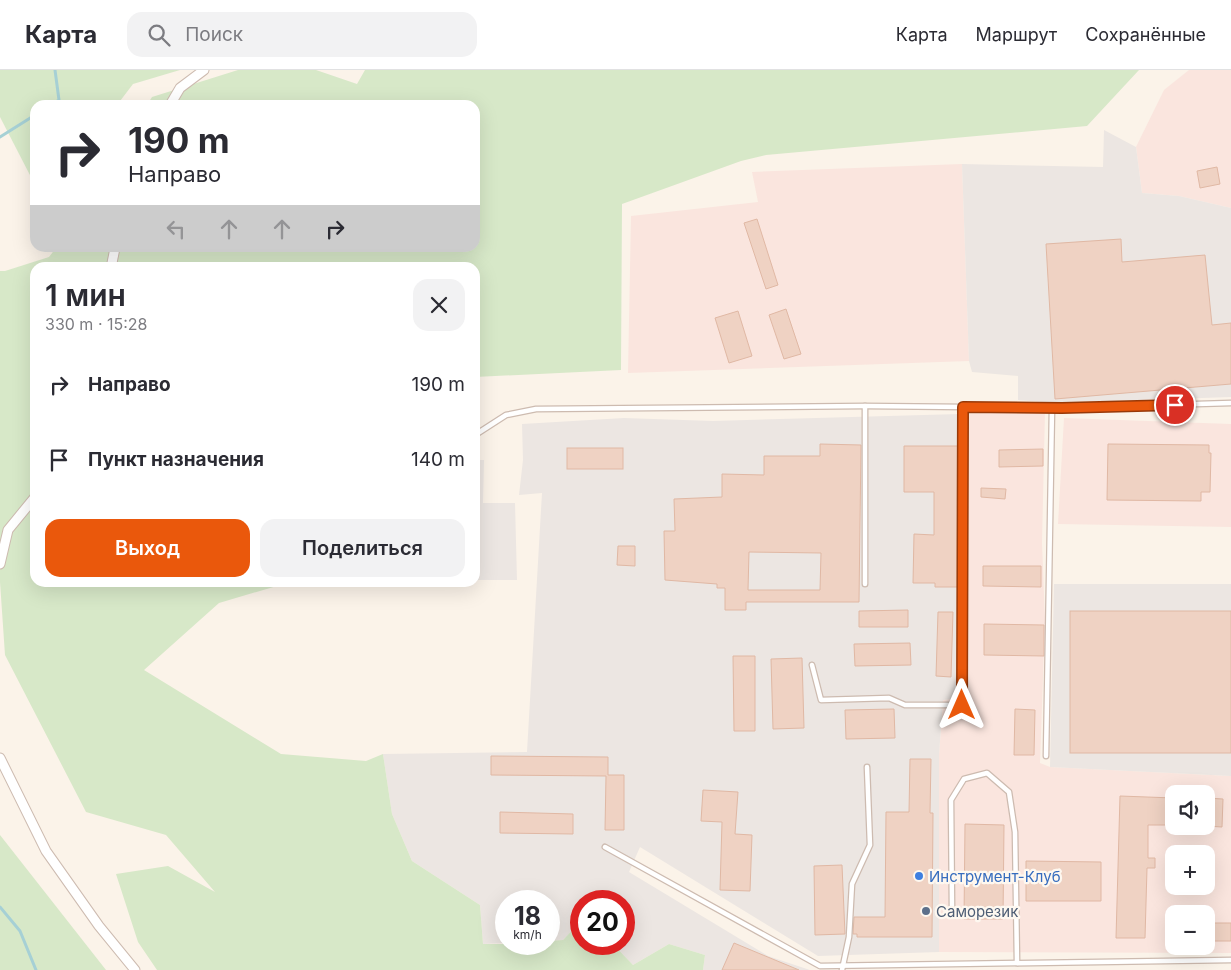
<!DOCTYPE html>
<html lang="ru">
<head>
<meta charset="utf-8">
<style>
	body { margin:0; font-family:Inter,sans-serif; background:#f2f2f3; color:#2b2b33; height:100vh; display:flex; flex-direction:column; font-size:19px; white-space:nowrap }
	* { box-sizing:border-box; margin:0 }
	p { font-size:16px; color:#7c7c81 }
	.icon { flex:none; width:28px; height:28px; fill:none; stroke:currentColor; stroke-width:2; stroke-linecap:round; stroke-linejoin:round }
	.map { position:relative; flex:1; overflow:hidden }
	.drawer { position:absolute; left:30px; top:192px; width:450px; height:325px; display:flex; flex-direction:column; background:#fff; border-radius:15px; box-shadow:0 5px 20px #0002 }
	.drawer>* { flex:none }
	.guide { position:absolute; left:30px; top:30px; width:450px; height:152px; border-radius:15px; box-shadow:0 5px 20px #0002; background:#fff; color:#2b2b33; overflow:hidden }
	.controls { position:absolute; left:1165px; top:715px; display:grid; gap:10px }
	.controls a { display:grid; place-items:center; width:50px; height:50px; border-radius:10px; background:#fff; box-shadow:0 5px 20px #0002; font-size:25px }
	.speed { position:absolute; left:495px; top:820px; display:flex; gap:10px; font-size:25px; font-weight:700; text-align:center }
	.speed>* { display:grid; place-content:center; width:65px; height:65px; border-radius:50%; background:#fff; box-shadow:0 5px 20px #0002; line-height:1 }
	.speed small { font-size:12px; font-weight:400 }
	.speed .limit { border:8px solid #d22; background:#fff; color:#111 }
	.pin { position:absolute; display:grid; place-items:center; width:42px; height:42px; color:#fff; margin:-21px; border:2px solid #fff; border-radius:50%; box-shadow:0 1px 5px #0007 }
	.me { position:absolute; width:55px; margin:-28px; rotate:0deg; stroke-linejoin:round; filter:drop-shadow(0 0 4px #0008) }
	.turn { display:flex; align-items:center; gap:18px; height:105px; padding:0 15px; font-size:22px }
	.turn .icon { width:65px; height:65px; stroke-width:2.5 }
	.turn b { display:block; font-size:35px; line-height:42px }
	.lanes { display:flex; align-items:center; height:48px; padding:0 15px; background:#0003; justify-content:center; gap:25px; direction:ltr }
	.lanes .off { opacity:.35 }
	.round { display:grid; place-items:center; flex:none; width:52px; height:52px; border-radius:15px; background:#f2f2f3 }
	.headline { display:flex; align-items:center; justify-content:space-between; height:85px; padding:0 15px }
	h1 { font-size:30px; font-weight:600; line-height:38px }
	.primary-button { display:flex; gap:10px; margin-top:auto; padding:10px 15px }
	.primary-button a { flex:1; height:58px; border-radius:15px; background:#ea580c; color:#fff; font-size:20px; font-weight:600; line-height:58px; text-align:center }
	.primary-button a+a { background:#f2f2f3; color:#2b2b33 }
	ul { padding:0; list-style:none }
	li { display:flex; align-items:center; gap:15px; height:75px; padding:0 15px }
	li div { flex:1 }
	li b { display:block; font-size:19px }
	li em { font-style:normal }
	header { display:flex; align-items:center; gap:30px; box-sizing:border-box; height:70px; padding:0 25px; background:#fff; border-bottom:1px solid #e1e1e2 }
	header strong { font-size:24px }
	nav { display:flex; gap:28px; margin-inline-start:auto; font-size:18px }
	.search { width:350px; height:45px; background:#f2f2f3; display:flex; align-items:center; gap:12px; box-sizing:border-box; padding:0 18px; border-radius:15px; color:#7c7c81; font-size:19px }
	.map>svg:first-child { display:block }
</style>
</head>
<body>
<header>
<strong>Карта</strong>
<div class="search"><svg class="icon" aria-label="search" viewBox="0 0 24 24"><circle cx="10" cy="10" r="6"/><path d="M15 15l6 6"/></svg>Поиск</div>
<nav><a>Карта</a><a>Маршрут</a><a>Сохранённые</a></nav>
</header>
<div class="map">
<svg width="1231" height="900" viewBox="0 0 1231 900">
	<rect width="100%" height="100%" fill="#fbf3e9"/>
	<g fill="#fae5de" fill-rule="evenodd">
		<path d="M1189,0H1231V138L1179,126L1142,123L1136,77L1164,20Z"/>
		<path d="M962,94L969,291L628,303L631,146L758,132L752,102Z"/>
		<path d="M1045,341L1042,473L1045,550L1040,693L1050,697L1231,706V883L939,882V685L943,630L957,628L961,397L960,344ZM1174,724H1206V756H1174ZM1174,784H1206V816H1174ZM1174,844H1206V876H1174Z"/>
		<path d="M1064,348L1231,354V457L1058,454Z"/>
	</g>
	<g fill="#ece6e2">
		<path d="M1104,60L1136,77L1142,123L1179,126L1231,138V327L1055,333L1018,330V306L972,302L969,291L962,94L1103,97Z"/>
		<path d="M960,344L961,397L957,628L943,630L939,685V882L818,886L640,777L629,802L768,886L810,900H703L705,885L669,874L633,895L613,874H624V831H581V851L563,870L549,871V831H506V873L483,874L480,835L412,791L392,744L383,684L527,682L542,423L519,425L523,390L522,354L624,348L713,351Z"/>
		<path d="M475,390H484L483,433H515L517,510H475Z"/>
		<path d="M1054,514H1231V706L1050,697Z"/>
	</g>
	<g fill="#d7e8c8">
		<path d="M0,0H180L133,14L117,35H35V111H33L0,47Z"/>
		<path d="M238,0H316L357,14L365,0H1139L1087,56L766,85L741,91L622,134L621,300L475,307V198H35V512L287,513L219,533L144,600L281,684L366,691L383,684L392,744L412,791L480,835L483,874H549V871L563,870L581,851V874H613L633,895L669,874L705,885L703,900H157L138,872L116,804L168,796L215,822L166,765L86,742L5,585L0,512V201H5L49,187L56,178H475V35H147L152,27Z"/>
		<path d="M0,765L106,900H0Z"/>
	</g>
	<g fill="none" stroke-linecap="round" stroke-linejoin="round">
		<g stroke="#a6d0d5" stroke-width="3">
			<path d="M51,35L59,30L55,0"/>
			<path d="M0,67L35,45"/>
			<path d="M0,837L20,861L36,900"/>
		</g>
	</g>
	<g fill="#efd2c3" stroke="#e0b8a4" fill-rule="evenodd">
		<path d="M1217,97L1220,114L1200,118L1197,101Z"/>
		<path d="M757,149L778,215L766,219L744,153Z"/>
		<path d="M1121,169L1122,192L1205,185L1212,255L1231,253V314L1055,329L1046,174Z"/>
		<path d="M786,239L801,284L784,289L769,245Z"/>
		<path d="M738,241L752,286L729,293L715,248Z"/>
		<path d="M820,374L861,375L859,532H746V540H725V518H717V514L665,510L664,461H675L674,429L722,427V404L764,405V386H820ZM749,482L821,483L820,520H748Z"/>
		<path d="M1108,374L1209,375V383H1211L1210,422H1201V431L1107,430Z"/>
		<path d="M904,376H959L958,517H935V513H913L914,464L934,465V422H904Z"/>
		<rect x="567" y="378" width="56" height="21"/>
		<path d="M1043,379V396L999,397V380Z"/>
		<path d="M981,418L1006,419L1005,429L981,427Z"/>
		<path d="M618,476H635V496L617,495Z"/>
		<path d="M983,496H1041V517L983,516Z"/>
		<path d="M908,540V557H859V541Z"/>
		<rect x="1070" y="541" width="161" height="142"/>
		<path d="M938,542H953L951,607L936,606Z"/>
		<path d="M984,554L1044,555V586L984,585Z"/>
		<path d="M910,573L911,595L855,596L854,574Z"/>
		<path d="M733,586H755V661H734Z"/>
		<path d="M802,588L804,658L773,659L771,589Z"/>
		<path d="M894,639L895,668L846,669L845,640Z"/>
		<path d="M1015,639L1035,640L1034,685H1014Z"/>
		<path d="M491,686L608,687V705H624V760H605L606,706L491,705Z"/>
		<path d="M910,689H931L930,743H933L932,867H857V864H853L854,847H885L886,742H909Z"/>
		<path d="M703,720L738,722L735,764L752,765L750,821L720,820L722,752L701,751Z"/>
		<path d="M1120,726L1174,728V755H1148V788H1155V798H1147L1145,868H1116Z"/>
		<path d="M1206,728L1223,729L1222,757L1206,756Z"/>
		<path d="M500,742L573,744V764L500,763Z"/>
		<path d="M965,754L1004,755L1003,849H964Z"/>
		<path d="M1026,791L1101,792V831H1026Z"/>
		<path d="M842,795L845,864L815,865L814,796Z"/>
		<rect x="1206" y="853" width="25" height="18"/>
		<path d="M734,873L799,900H722Z"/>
	</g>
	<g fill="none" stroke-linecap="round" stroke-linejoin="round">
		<g stroke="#cdbbb0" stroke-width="7">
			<g id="lane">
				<path d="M865,336V514"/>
				<path d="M475,365L506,345L536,339L865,336L1062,338L1231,333"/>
				<path d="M812,595L821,630L889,628L905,635H962L963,337"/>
				<path d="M1046,686L1052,338"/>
				<path d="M605,777L820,896L1231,890"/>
				<path d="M952,840L951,730L964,709L987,703L1009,722L1015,762L1017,893"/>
				<path d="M842,900L849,867L852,814L870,775L867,697"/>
			</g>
		</g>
		<g stroke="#cdbbb0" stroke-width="11">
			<g id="street">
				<path d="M170,35L180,18L204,0"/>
				<path d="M111,198L115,178"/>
				<path d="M0,494L8,460L35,427"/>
				<path d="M0,688L46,781L99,856L135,900"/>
			</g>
		</g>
		<use href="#lane" stroke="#fff" stroke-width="4.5"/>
		<use href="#street" stroke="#fff" stroke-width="9"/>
	</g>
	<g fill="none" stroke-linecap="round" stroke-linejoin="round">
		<g stroke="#983908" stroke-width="12">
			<path id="route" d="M962,635L963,337L1062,338L1175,335"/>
		</g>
		<use href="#route" stroke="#ea580c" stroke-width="9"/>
	</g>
	<circle fill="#3f7fe0" stroke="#fef8f0" stroke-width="2" cx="919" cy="806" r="5"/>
	<circle fill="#5c6f8a" stroke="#fef8f0" stroke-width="2" cx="926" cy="841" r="5"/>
	<g text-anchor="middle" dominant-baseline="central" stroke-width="4.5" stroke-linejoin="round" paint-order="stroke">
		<g font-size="15" fill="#366cbe" stroke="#fef8f0" text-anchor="start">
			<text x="929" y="806">Инструмент-Клуб</text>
		</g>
		<g font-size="15" fill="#4e5e75" stroke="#fef8f0" text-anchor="start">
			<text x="936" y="841">Саморезик</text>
		</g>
	</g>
</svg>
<div class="controls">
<a><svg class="icon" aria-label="sound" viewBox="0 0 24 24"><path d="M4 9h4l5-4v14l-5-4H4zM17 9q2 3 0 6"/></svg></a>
<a>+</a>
<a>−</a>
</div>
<div class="speed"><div>18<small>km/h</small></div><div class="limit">20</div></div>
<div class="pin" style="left:1175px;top:335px;background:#d93025"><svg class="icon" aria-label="arrive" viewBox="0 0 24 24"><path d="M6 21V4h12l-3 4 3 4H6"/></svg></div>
<svg class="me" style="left:962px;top:635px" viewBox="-20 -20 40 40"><path d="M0-17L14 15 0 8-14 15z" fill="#ea580c" stroke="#fff" stroke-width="4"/></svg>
<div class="guide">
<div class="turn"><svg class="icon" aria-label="right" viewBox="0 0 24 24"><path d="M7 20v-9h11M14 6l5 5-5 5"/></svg><div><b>190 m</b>Направо</div></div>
<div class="lanes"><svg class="icon off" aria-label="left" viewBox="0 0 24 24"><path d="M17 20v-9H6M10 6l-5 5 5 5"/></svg><svg class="icon off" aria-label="ahead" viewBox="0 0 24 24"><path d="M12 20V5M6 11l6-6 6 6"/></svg><svg class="icon off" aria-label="ahead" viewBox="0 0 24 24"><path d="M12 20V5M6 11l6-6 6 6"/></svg><svg class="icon" aria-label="right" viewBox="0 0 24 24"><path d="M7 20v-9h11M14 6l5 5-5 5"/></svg></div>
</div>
<section class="drawer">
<div class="headline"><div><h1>1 мин</h1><p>330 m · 15:28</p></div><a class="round"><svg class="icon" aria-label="close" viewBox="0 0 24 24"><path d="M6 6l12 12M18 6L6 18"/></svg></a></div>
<ul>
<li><svg class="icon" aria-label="right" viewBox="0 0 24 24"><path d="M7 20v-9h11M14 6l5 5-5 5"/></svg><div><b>Направо</b></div><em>190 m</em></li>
<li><svg class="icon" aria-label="arrive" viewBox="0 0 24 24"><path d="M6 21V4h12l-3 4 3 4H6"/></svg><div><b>Пункт назначения</b></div><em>140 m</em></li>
</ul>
<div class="primary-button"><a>Выход</a><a>Поделиться</a></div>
</section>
</div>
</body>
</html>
